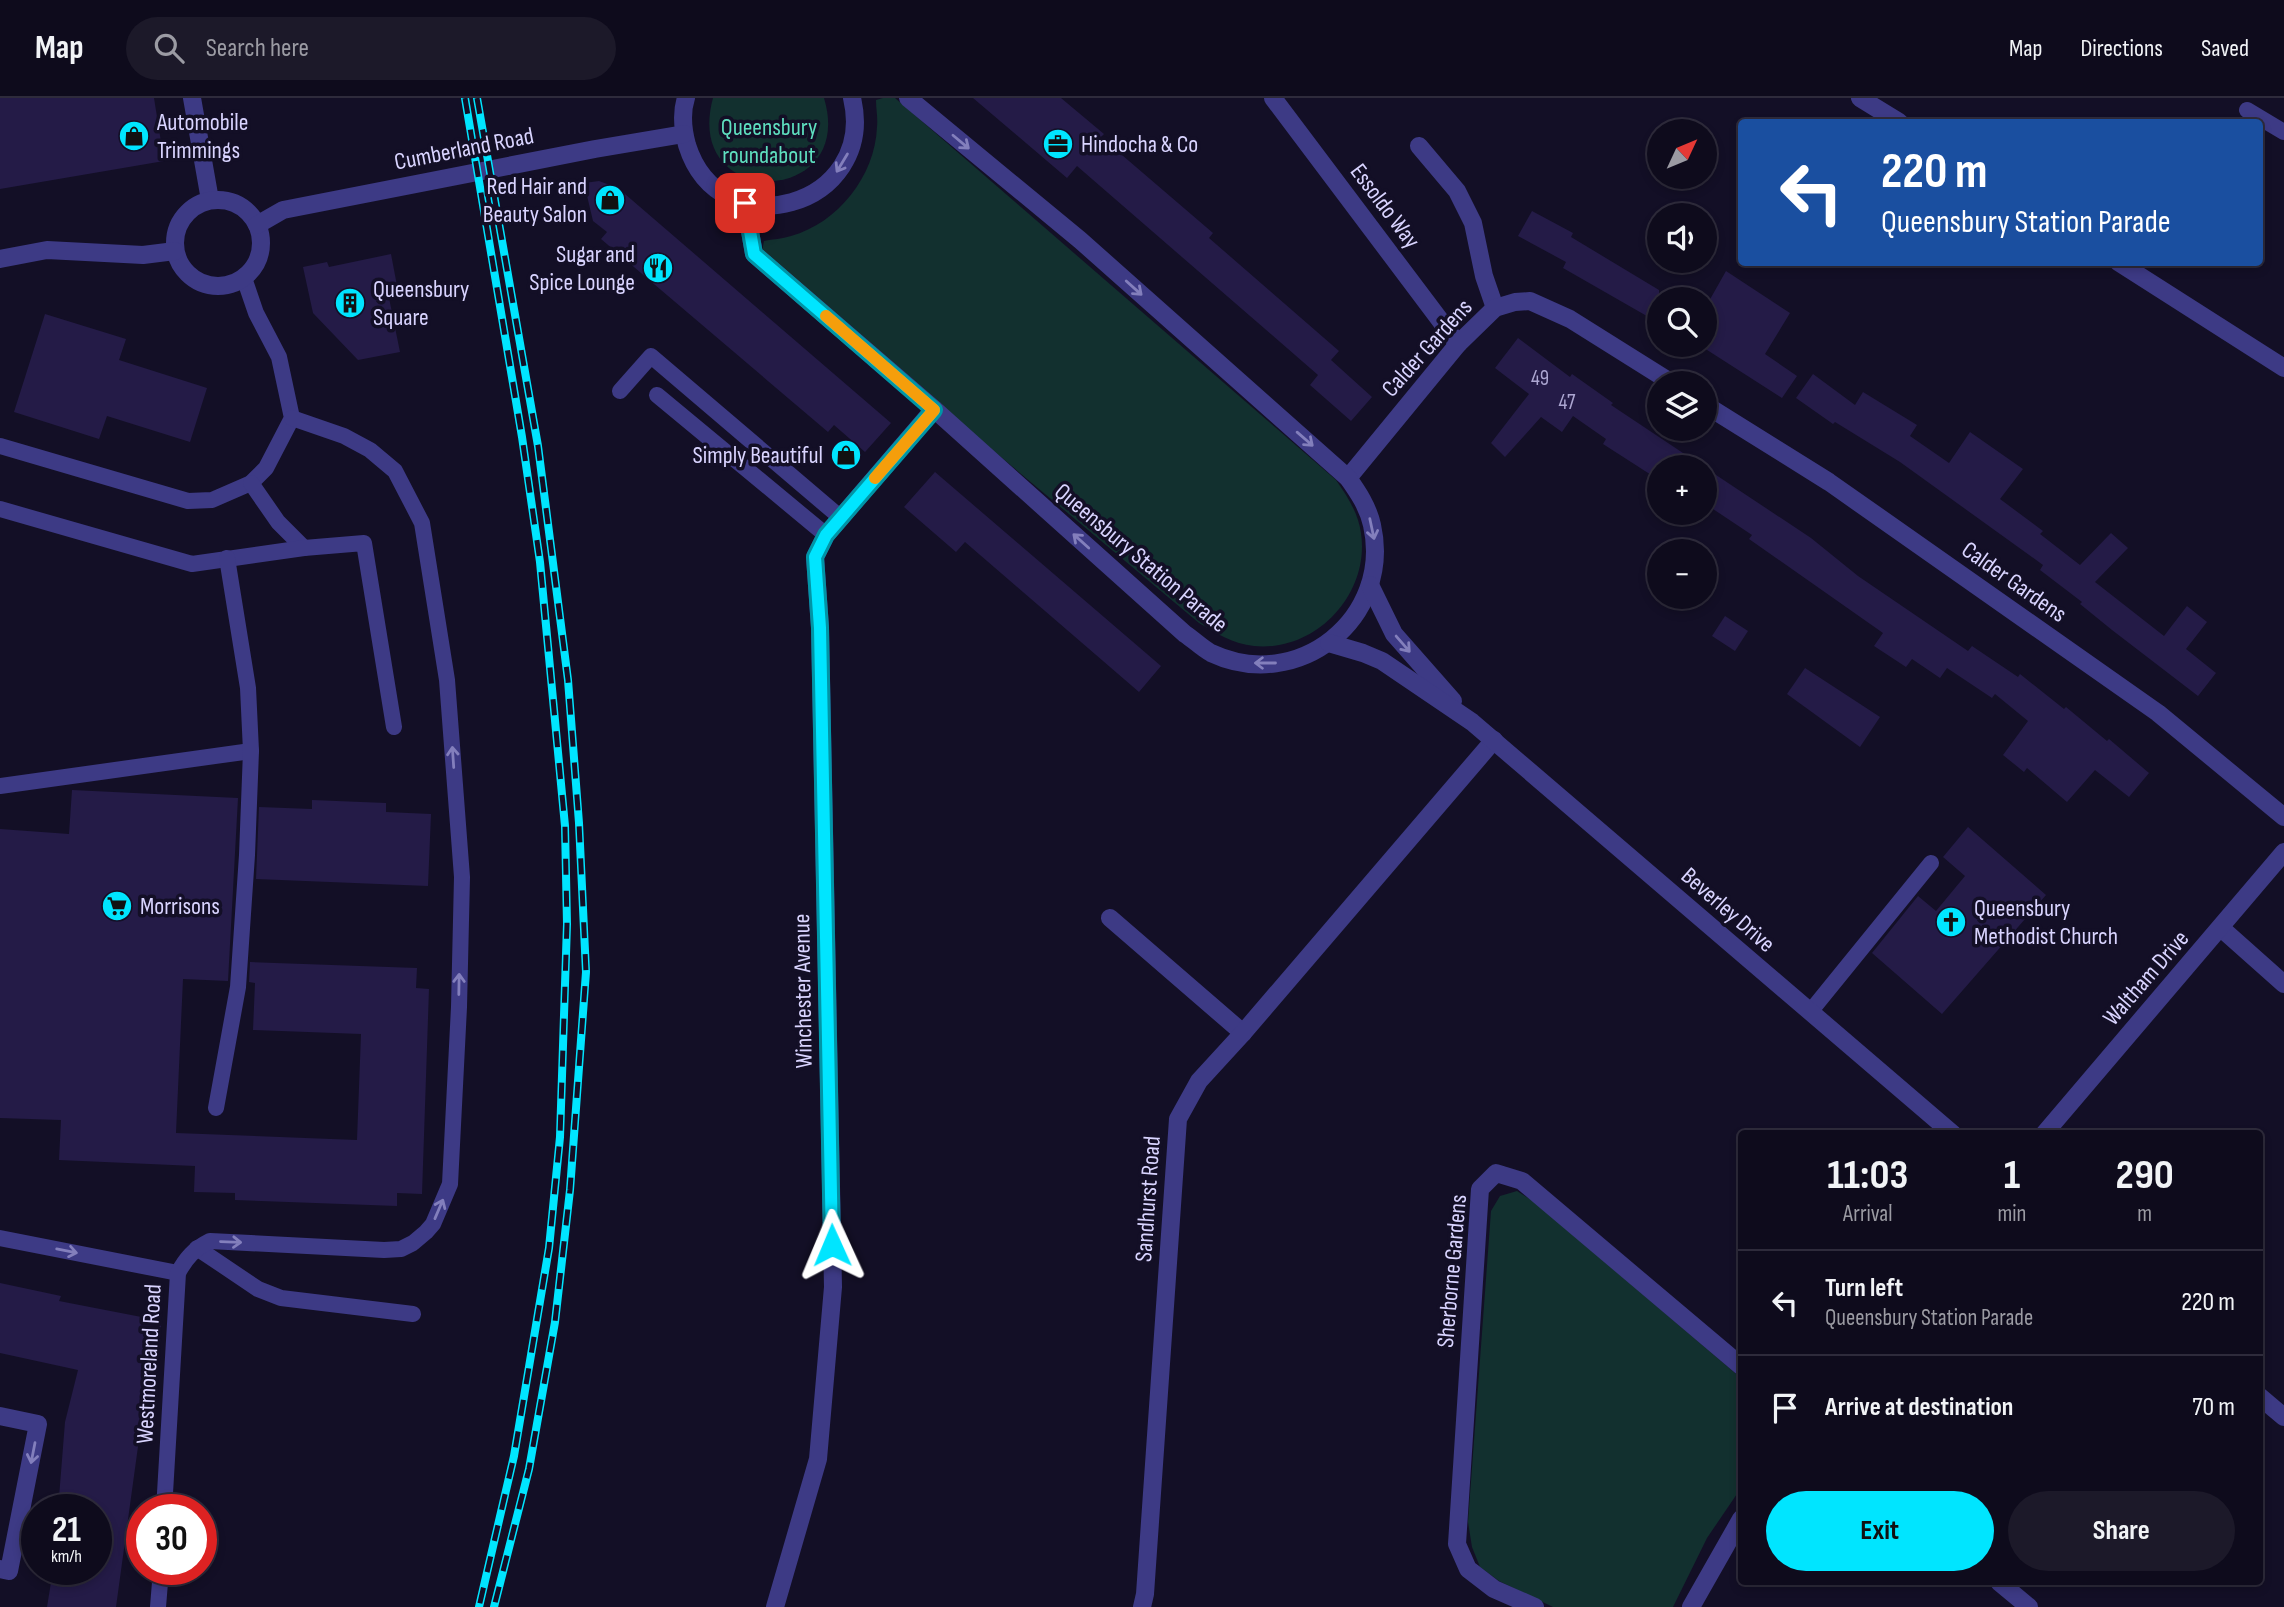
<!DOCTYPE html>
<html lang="en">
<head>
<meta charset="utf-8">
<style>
	body { margin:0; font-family:"Sofia Sans Condensed",sans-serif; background:#1c1929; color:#f1f3f6; height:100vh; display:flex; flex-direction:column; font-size:26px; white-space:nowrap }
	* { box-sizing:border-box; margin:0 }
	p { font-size:23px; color:#9b9ba3 }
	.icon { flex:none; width:38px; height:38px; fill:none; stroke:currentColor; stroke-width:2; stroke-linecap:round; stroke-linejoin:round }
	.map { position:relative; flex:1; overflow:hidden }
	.side { position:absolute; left:1738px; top:1032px; width:525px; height:455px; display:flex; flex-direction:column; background:#0e0b1c; border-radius:7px; box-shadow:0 4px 10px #0003,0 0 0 2px #2e2b3b }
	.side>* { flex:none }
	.hud { position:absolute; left:1738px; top:21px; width:525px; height:147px; border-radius:7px; box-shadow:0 4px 10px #0003,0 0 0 2px #2e2b3b; background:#1a4fa0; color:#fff; overflow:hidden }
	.needle { width:46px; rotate:46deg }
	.fabs { position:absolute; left:1647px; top:21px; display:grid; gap:14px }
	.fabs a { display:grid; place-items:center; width:70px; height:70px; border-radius:50%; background:#0e0b1c; box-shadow:0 4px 10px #0003,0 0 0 2px #2e2b3b; font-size:35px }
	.speed { position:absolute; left:21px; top:1396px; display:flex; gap:14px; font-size:35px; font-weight:700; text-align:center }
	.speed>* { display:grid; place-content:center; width:91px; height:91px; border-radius:50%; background:#0e0b1c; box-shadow:0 4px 10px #0003,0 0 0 2px #2e2b3b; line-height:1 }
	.speed small { font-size:18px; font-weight:400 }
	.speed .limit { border:10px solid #d22; background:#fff; color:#111 }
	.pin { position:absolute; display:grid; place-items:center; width:60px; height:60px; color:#fff; margin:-30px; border-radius:14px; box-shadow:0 4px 10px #0006 }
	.me { position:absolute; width:77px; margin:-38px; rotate:359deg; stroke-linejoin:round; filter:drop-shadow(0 0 5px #0008) }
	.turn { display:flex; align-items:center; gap:24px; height:147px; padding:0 28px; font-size:32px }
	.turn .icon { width:91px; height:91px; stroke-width:2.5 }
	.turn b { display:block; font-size:49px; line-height:60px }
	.eta { display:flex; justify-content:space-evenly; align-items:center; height:119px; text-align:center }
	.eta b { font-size:42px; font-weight:700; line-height:49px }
	.button { display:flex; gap:14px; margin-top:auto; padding:14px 28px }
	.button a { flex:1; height:80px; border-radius:42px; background:#00e5ff; color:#111; font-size:28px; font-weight:700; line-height:80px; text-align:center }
	.button a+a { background:#1c1929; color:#f1f3f6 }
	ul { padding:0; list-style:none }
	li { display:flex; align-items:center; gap:21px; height:105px; padding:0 28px; border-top:2px solid #2e2b3b }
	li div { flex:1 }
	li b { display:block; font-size:26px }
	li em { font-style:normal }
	header { display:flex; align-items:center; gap:42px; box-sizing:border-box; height:98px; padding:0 35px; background:#0e0b1c; border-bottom:2px solid #2e2b3b }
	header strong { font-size:33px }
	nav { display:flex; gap:38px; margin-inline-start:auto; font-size:24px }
	.search { width:490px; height:63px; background:#1c1929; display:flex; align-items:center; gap:18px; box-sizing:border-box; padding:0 24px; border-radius:38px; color:#9b9ba3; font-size:26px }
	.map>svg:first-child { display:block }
</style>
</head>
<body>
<header>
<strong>Map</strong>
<div class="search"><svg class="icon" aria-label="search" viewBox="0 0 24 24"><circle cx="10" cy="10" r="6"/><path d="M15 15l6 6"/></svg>Search here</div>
<nav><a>Map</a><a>Directions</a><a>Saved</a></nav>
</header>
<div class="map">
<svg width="2284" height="1509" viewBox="0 0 2284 1509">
	<rect width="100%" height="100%" fill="#130f26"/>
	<g fill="#12302f">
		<path d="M713,0H824C857,109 682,113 713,0Z"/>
		<path d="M883,0H895L1336,382C1347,398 1358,414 1361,435C1370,496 1316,554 1254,548C1233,546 1216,535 1199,525L761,158L764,143C773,141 782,141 791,138C838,125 875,78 877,29C878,20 876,11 876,2Z"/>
		<path d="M1517,1093L1533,1103L1741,1280V1390L1707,1440L1673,1509H1553L1499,1483L1480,1469L1472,1449L1468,1424L1491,1113L1500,1098Z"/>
	</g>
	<g fill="#241b47">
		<path d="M0,0H154L164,63L0,91Z"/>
		<path d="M973,0H1061L1104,36L1101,39L1213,135L1209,140L1339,253L1331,262L1372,299L1351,323L1310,287L1318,277L1077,68L1067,80Z"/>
		<path d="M599,83L618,90L891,325L865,354L834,327L828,334L601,141L607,134L593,123L584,85Z"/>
		<path d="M1532,113L1573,135L1571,139L1659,192V225L1563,170L1566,164L1518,138Z"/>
		<path d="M391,156L398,193L388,195L400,254L358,262L313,215L303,169L327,164L329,169Z"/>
		<path d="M1726,173L1790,215L1765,256L1797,278L1782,300L1704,250V212Z"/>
		<path d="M45,216L126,241L119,262L207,290L190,344L107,318L99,341L14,314Z"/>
		<path d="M1518,240L1570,279L1572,276L1613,305L1611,307L1704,369H1659V382L1603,346L1606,341L1573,318L1562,334L1541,319L1505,359L1491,345L1529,296L1495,270Z"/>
		<path d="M1813,276L1855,307L1863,294L1917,327L1910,338L1949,365L1970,334L2023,371L2000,401L2043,433L2040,436L2080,467L2111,435L2128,450L2095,484L2164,538L2187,508L2207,524L2186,551L2216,575L2198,598L2112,532L2080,506L2082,504L2040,472L2043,467L1900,364L1835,324L1833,326L1796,300Z"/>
		<path d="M1704,369L1811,440L1858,478L1968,553L1972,548L2018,579L2020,576L2064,611L2066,609L2107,643L2109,641L2149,675L2129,699L2095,672L2067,704L2027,670L2024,674L2003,657L2028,623L1995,596L1992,600L1947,570L1940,580L1912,561L1906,569L1874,548L1883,535L1749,441L1752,437L1704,405Z"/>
		<path d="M935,374L1161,568L1139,594L965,444L956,454L904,409Z"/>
		<path d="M1725,518L1748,533L1735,553L1712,538Z"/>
		<path d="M1805,570L1880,619L1860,649L1787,596Z"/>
		<path d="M72,692L238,700L228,883L183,881L176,1035L357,1042L361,936L253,932L255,885L249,884L250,864L417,870L416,890L429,891L422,1096L397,1095V1108L235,1102V1095L194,1094L195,1068L59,1062L61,1022L0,1020V731L69,736Z"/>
		<path d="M312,702L386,705V714L431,716L428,788L256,781L259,709L312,711Z"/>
		<path d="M1968,729L2046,797L1942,916L1872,855L1918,798L1936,813L1965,778L1943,759Z"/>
		<path d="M0,1185L61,1198L59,1203L162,1223L140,1334L116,1509H47L53,1472H96V1412H58L65,1324L78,1272L0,1255Z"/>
	</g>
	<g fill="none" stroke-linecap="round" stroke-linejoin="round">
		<g stroke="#3d3a85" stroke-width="16">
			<path d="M2247,12L2284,34"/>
			<path d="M620,293L651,258L841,420"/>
			<path d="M657,297L826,437"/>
			<path d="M0,348L188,403L212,402L251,385L266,370L292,320L279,259L256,215L244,180"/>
			<path d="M251,385L278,424L304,450"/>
			<path d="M0,411L192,466L304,450L364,445L394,629"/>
			<path d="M0,688L251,653"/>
			<path d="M1810,914L1931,765"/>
			<path d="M216,1010L238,889L247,757L251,653L248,590L227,460"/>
			<path d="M0,1140L178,1175"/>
			<path d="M197,1150L258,1191L281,1200L413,1216"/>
			<path d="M164,1412L178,1175C186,1160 194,1151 210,1143L384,1152L401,1151L413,1145L426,1134L433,1126L450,1086L459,909L462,779L447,582L422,425L395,373L370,352L344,338L292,320"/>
			<path d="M158,1509L161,1472"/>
		</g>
		<g stroke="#3d3a85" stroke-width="18">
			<path d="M192,0L210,102"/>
			<path d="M1273,0L1458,246"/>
			<path d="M1860,0L1899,24"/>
			<path d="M1419,48L1457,93L1473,125L1484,178L1495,210"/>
			<path d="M2118,164L2284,270"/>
			<path d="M1704,306L1829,384L2158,615L2284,719"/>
			<path d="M1348,380L1458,246L1495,210L1515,204L1530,203L1570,221L1672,285"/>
			<path d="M1110,820L1243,935"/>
			<path d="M2221,830L2284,886"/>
			<path d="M2044,1036L2284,754"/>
			<path d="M0,1318L38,1326L9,1473L0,1471"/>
			<path d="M1999,1484L2029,1509"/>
			<path d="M775,1509L818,1361L833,1189L820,529L815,459L826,437L934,311"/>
			<path d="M1142,1509L1145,1496L1178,1021L1199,983L1243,935L1494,642"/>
			<path d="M1535,1509L1494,1491L1468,1471L1457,1446L1480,1091L1496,1075L1522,1083L1741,1268"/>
			<path d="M1691,1509L1741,1421"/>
		</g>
		<g stroke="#3d3a85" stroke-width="18">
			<path d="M686,0C681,15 683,32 687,47C720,153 878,109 852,0"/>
			<circle cx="218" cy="145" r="43"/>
			<path d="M745,105L754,156L934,311L1185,536C1194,542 1202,550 1211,555C1298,596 1393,520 1372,427C1368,409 1358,394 1348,380L1080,142L908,0"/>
			<path d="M257,127L283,112L595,51L684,36"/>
			<path d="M0,161L47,152L143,157L175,153"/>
			<path d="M1370,487L1394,536L1453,603"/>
			<path d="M1329,545L1363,555L1382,563L1472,624L1953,1036"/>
			<path d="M2259,1298L2284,1319"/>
		</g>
		<g stroke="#00e5ff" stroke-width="8">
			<g id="rail">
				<path d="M465,0L522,339L540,464L565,728L567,826L560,1039L549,1150L514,1358L479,1509"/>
				<path d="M477,0L538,348L568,582L579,725L586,874L570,1092L555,1224L529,1371L494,1509"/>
			</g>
		</g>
		<use href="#rail" stroke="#130f26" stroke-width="5" stroke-dasharray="16" stroke-linecap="butt"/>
	</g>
	<defs><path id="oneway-shaft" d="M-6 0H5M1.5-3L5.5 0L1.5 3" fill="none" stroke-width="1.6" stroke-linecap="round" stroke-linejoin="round" transform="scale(1.75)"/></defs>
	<g stroke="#837fbc">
		<use href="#oneway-shaft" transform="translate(961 44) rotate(40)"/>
		<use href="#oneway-shaft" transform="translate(842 65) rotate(121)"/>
		<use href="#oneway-shaft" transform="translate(1134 190) rotate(42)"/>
		<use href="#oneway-shaft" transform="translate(1305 341) rotate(41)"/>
		<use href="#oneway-shaft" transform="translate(1372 431) rotate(78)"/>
		<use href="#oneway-shaft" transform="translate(1081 443) rotate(-138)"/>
		<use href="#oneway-shaft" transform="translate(1403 546) rotate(49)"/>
		<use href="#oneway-shaft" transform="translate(1265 565) rotate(-180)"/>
		<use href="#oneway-shaft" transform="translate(453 659) rotate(-94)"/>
		<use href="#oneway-shaft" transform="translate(459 886) rotate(-89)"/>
		<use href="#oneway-shaft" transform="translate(439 1111) rotate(-67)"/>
		<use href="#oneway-shaft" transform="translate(231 1144) rotate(2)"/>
		<use href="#oneway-shaft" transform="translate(67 1153) rotate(11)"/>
		<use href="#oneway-shaft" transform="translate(33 1355) rotate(101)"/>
	</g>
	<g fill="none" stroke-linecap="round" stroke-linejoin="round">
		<g stroke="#0095a6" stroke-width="18">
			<path id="route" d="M745,105L754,156L934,312L826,437L815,459L820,530L832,1147"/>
		</g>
		<use href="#route" stroke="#00e5ff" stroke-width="12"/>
		<path stroke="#f59e0b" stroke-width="12" d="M826,218L934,312L875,380"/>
	</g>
	<defs>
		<g id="shop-disc" transform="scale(1.575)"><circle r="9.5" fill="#00e5ff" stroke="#130f26"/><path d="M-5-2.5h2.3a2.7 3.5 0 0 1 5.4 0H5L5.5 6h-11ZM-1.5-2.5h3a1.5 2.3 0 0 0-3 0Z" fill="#111"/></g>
		<g id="office-disc" transform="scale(1.575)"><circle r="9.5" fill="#00e5ff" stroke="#130f26"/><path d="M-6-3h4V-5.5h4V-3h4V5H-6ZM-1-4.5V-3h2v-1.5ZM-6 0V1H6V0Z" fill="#111"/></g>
		<g id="restaurant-disc" transform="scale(1.575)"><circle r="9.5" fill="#00e5ff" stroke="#130f26"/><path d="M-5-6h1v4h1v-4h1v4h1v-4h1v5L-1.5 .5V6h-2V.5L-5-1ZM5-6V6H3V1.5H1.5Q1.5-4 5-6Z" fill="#111"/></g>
		<g id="building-disc" transform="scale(1.575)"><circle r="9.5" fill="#00e5ff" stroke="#130f26"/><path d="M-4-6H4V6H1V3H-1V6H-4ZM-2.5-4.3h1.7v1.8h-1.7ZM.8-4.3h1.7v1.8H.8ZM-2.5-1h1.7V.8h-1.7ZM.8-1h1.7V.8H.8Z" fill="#111"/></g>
		<g id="supermarket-disc" transform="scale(1.575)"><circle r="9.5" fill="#00e5ff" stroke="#130f26"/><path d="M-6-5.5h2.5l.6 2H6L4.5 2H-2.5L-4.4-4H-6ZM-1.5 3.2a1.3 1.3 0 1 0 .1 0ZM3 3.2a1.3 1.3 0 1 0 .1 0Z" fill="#111"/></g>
		<g id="church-disc" transform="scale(1.575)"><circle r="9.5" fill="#00e5ff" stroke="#130f26"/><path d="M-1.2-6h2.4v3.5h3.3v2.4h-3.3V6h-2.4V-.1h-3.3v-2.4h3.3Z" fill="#111"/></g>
	</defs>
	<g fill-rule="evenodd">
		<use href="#shop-disc" x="134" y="38"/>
		<use href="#office-disc" x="1058" y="46"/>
		<use href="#shop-disc" x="610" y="102"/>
		<use href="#restaurant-disc" x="658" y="170"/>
		<use href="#building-disc" x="350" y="205"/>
		<use href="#shop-disc" x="846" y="357"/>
		<use href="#supermarket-disc" x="117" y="808"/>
		<use href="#church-disc" x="1951" y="824"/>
	</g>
	<g text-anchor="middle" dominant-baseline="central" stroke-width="7" stroke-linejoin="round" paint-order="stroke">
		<g font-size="21" fill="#aca6d1">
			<text x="1540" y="280">49</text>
			<text x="1567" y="304">47</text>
		</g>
		<g font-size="24" fill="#d9d4ff" stroke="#130f26" text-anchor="start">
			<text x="157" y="24">Automobile<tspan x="157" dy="28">Trimmings</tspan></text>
			<text x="1081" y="46">Hindocha &amp; Co</text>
			<text x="587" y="88" text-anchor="end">Red Hair and<tspan x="587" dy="28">Beauty Salon</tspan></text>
			<text x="635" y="156" text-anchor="end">Sugar and<tspan x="635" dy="28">Spice Lounge</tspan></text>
			<text x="373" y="191">Queensbury<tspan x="373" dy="28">Square</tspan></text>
			<text x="823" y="357" text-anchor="end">Simply Beautiful</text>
			<text x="140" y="808">Morrisons</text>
			<text x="1974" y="810">Queensbury<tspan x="1974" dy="28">Methodist Church</tspan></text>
		</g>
		<g font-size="24" fill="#5fe0c0" stroke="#130f26">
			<text x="769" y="29">Queensbury<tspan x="769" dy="28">roundabout</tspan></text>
		</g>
		<g font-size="24" fill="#d9d4ff" stroke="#130f26">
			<text transform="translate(464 51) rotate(-11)">Cumberland Road</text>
			<text transform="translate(1385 108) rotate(53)">Essoldo Way</text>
			<text transform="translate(1427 250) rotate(-48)">Calder Gardens</text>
			<text transform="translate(1141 460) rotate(40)">Queensbury Station Parade</text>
			<text transform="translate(2014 484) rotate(35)">Calder Gardens</text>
			<text transform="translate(1728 812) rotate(41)">Beverley Drive</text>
			<text transform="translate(2146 880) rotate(-49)">Waltham Drive</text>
			<text transform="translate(803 893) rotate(-91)">Winchester Avenue</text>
			<text transform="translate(1148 1101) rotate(-86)">Sandhurst Road</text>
			<text transform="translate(1452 1173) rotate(-85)">Sherborne Gardens</text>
			<text transform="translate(149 1266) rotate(-87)">Westmoreland Road</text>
		</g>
	</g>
</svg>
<div class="fabs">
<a><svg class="needle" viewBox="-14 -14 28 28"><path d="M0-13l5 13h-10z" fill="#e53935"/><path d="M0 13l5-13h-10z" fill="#9b9ba3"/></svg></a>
<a><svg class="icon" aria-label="sound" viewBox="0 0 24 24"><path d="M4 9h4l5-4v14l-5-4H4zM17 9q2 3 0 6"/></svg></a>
<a><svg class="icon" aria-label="search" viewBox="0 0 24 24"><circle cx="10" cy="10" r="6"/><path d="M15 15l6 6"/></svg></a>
<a><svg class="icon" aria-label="layers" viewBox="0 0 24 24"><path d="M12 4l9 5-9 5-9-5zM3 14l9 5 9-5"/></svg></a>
<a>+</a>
<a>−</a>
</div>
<div class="speed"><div>21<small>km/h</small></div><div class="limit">30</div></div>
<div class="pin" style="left:745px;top:105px;background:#d93025"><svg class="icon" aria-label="arrive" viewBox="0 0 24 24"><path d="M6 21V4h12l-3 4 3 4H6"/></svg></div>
<svg class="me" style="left:832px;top:1147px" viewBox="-20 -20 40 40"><path d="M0-17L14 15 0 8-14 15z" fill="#00e5ff" stroke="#fff" stroke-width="4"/></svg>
<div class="hud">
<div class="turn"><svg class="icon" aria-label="left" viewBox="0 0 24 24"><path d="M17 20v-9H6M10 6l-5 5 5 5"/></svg><div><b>220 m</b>Queensbury Station Parade</div></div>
</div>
<section class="side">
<div class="eta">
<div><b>11:03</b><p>Arrival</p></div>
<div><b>1</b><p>min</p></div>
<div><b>290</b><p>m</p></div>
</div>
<ul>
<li><svg class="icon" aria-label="left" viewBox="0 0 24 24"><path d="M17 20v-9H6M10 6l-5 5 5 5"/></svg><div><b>Turn left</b><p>Queensbury Station Parade</p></div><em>220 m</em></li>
<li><svg class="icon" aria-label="arrive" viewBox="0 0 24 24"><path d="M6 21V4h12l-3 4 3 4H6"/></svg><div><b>Arrive at destination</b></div><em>70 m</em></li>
</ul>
<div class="button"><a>Exit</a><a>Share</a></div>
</section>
</div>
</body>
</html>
